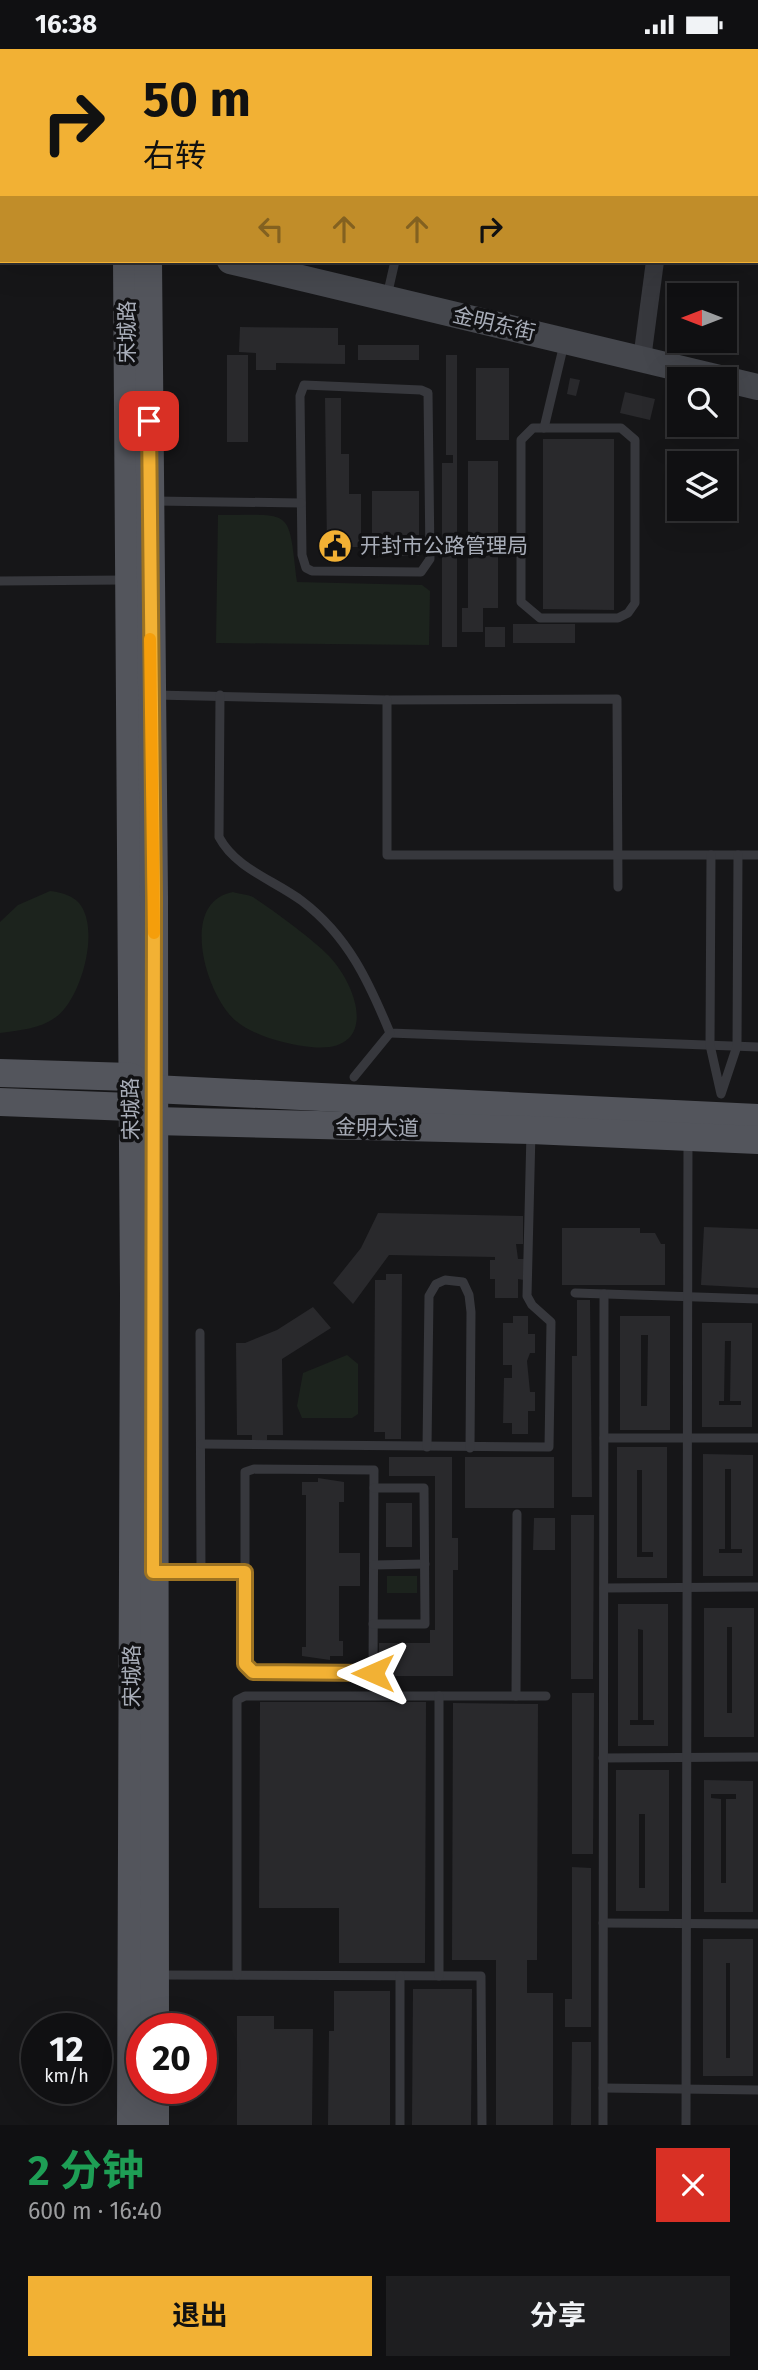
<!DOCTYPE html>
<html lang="zh">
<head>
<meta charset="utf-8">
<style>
	body { margin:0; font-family:"Fira Sans","Noto Sans SC",sans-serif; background:#1e1e20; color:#f1f3f6; height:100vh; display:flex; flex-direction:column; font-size:26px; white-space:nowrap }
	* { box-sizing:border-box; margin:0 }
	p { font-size:23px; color:#9c9d9f }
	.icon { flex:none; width:38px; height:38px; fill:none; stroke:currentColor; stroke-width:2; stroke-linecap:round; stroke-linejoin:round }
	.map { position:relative; height:2076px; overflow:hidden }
	.sheet { display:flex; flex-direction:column; background:#101012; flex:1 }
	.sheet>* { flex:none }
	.guide { position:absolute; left:0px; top:0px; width:760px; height:214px; box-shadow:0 7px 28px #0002,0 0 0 2px #303032; background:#f2b134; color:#111; overflow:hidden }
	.needle { width:46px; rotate:270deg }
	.buttons { position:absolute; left:667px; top:234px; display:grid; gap:14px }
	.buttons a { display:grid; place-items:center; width:70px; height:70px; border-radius:0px; background:#101012; box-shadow:0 7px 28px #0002,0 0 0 2px #303032; font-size:35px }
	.speed { position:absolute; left:21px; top:1964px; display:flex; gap:14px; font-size:35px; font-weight:700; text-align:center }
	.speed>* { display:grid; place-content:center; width:91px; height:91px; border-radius:50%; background:#101012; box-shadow:0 7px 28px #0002,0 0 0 2px #303032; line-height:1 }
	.speed small { font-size:18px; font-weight:400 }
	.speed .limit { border:10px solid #d22; background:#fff; color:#111 }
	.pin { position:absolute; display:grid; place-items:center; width:60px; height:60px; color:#fff; margin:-30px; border-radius:14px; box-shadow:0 4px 10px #0006 }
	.me { position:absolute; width:77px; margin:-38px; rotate:270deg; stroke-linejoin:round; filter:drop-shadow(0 0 5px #0008) }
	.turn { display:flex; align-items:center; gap:24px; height:147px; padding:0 28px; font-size:32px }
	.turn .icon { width:91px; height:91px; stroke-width:2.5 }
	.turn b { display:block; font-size:49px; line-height:60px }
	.lanes { display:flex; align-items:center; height:66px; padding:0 28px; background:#0003; justify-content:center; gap:35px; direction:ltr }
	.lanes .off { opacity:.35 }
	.round { display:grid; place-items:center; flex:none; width:74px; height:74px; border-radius:0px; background:#1e1e20 }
	.headline { display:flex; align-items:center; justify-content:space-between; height:119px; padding:0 28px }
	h1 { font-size:42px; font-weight:700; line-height:52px; color:#1e9e55 }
	.primary-button { display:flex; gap:14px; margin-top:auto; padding:14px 28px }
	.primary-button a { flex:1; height:80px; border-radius:0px; background:#f2b134; color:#111; font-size:28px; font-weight:700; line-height:80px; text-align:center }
	.primary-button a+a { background:#1e1e20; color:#f1f3f6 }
	.status { display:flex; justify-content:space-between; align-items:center; height:49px; padding:0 35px; background:#101012; direction:ltr }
	.status svg { height:19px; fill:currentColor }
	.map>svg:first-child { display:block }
</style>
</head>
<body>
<div class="status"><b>16:38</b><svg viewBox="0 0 49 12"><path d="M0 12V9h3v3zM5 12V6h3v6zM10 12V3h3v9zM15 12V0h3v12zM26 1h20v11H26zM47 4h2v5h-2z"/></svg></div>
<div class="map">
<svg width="758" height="2076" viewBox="0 0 758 2076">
	<rect width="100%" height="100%" fill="#161618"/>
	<g fill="#1c231d">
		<path d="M218,466C294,466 288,458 297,533L422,536L430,542L429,596L216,594Z"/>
		<path d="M50,842C60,843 72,846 79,854C101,880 81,950 56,968C40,980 20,981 0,984V873L18,856Z"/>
		<path d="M233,843C239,845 247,845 253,848C273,861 314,891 329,907C360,940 378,1005 311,998C288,996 254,987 236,972C206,947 178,853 233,843Z"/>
		<path d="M347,1306L358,1315V1365L352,1369H302L297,1357L303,1324Z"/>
		<rect x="387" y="1527" width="30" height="17"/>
	</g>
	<g fill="#29292c" fill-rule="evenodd">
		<path d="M240,278L338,279V296H345V315L276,314V321H256V304L239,303Z"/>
		<rect x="358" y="296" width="61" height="15"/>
		<rect x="227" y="306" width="21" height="87"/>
		<path d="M446,306H457V598H442V414H453V406H446Z"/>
		<rect x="476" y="319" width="33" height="72"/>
		<path d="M570,329L580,331L576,347L567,345Z"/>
		<path d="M625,343L655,350L650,371L620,364Z"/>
		<path d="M325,349H341V405H349V445H361V498H327Z"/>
		<path d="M543,390H614V561L543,560Z"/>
		<path d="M468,412H498V559H483V583H462V559H468Z"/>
		<rect x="372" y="442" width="47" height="65"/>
		<rect x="513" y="575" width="62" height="19"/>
		<rect x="485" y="578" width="20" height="20"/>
		<path d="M378,1164L523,1167V1195H516L518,1210H524V1231L518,1230V1249H495V1230H490V1211H495V1208L389,1206L353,1255L333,1234L361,1199Z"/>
		<path d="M704,1178L758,1180V1239L701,1236Z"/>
		<path d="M562,1179H640V1184H655L661,1195H665V1236H562Z"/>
		<path d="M386,1225H402L401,1390H385V1383H374L375,1231H386Z"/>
		<path d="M577,1251H590L592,1448H572V1307H577Z"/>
		<path d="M313,1258L331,1279L282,1310L283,1386H267V1391H252V1386H237L236,1294H245L277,1281Z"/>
		<path d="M513,1267H528V1285H535V1304H530L527,1312L530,1343H535V1362H528V1385H512V1374H503L504,1329H512V1316H503V1274H513Z"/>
		<path d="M620,1267H670V1381H620ZM641,1286H648L647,1357H641Z"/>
		<path d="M702,1274H752V1378H702ZM725,1292H731L730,1352H741V1356H719V1352H724Z"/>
		<path d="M617,1398H667V1529H617ZM637,1421H642V1503H653V1508H637Z"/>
		<path d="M703,1405L753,1406V1527H703ZM725,1420H731V1500H742V1504H719V1500H725Z"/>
		<path d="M389,1408H452V1489H458V1521H453V1627H379V1594H430V1581H435V1427H389Z"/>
		<rect x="465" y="1408" width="89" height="51"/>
		<path d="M318,1429L344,1433V1453H339V1504H360V1537H339V1592H343V1607H330V1611L302,1607V1598H306V1446H302V1433H318Z"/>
		<rect x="386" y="1454" width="26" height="44"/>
		<path d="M571,1466H594L593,1630H571Z"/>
		<path d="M534,1469H555V1501H533Z"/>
		<path d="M618,1555H668V1697H618ZM638,1580L643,1581V1671H654V1676H630V1671H638Z"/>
		<path d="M704,1559H754V1688H704ZM727,1578H732V1664H727Z"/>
		<path d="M572,1644H594L593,1805H572Z"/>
		<path d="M260,1653H426L425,1914H339V1859H259Z"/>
		<path d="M453,1654L538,1655L537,1911H527V1944H553V2076H496V1911H452Z"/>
		<path d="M616,1721H669V1862H616ZM639,1765H645V1839H639Z"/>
		<path d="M704,1731L753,1732V1863H704ZM711,1745H736V1750H726V1834H721V1750L711,1749Z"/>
		<path d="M572,1818L591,1819V1978H565V1950H572Z"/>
		<path d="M703,1890H753V2027H703ZM726,1914H730V2009H726Z"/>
		<path d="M413,1940H472L471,2076H412Z"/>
		<path d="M334,1942H390V2076H328L329,1982H334Z"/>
		<path d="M237,1967H274V1980H313L312,2076H237Z"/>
		<path d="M572,1993H591V2076H571Z"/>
	</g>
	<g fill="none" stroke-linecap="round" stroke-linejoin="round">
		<g stroke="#37383d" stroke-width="9">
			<path d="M283,0V2"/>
			<path d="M558,0V2"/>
			<path d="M387,247L395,212"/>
			<path d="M304,336L421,341L428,344L430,510L421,523L312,522L306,519L302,506L300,347Z"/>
			<path d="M533,379H621L635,391V554L628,564L618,569H540L521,553V391Z"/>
			<path d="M544,379L564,295"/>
			<path d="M155,452L301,454"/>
			<path d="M0,532L124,531"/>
			<path d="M155,646L387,651L617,650L618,838"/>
			<path d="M220,646L219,788C236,820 274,831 302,852C348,887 369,933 390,984L758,998"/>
			<path d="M387,651V806H758"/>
			<path d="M711,806L710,996L721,1045L737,997L738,806"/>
			<path d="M354,1028L390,984"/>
			<path d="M575,1244L758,1250"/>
			<path d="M200,1284L201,1523"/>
			<path d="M604,1389H758"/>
			<path d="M201,1395L549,1398L551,1273L532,1256L527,1247L531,1083"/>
			<path d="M427,1398L429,1247L436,1235L445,1231L463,1233L469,1246L471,1263L470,1399"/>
			<path d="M254,1420L374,1421L373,1624L253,1623L245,1615V1423Z"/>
			<path d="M374,1516L425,1515"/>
			<path d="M159,1523H245"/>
			<path d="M604,1539L758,1538"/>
			<path d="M373,1575H425L424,1439H374"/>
			<path d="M516,1647L517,1465"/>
			<path d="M603,1709L758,1708"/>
			<path d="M603,1874L758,1875"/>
			<path d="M160,1926L481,1927L482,2076"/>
			<path d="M237,1926V1651L245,1647H546"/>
			<path d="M439,1927V1647"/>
			<path d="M603,2039L758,2041"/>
			<path d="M400,2076V1927"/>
			<path d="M603,2076L604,1245"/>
			<path d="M686,2076L688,1091"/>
		</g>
		<g stroke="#37383d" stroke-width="18">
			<path d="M690,2V0"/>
			<path d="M642,310L655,212"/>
		</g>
		<g stroke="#45474d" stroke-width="26">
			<path d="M0,190H2"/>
			<path d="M230,212L758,338"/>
		</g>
		<g stroke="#53555c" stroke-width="28">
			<path d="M148,0V2"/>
			<path d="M127,2V0"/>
			<path d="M127,212L134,1245L131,2076"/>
			<path d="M148,212L154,848L155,1979"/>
			<path d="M0,1024L131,1028L153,1040L758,1069"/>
			<path d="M0,1053L131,1058L154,1072L531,1081L758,1091"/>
			<path d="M155,2039V2076"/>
		</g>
	</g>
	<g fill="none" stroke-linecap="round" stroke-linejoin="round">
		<g stroke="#9d7322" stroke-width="18">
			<path id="route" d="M149,372L154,848L153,1523H245V1615L253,1623L373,1624"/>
		</g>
		<use href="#route" stroke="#f2b134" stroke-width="12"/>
		<path stroke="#f59e0b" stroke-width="12" d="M150,590L154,884"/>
	</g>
	<defs>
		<g id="civic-disc" transform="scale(1.75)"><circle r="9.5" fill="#f2b134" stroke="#111113"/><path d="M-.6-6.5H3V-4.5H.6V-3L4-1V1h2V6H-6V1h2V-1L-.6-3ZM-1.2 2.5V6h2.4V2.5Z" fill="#111"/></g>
	</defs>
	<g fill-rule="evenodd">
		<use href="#civic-disc" x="335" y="497"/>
	</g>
	<g text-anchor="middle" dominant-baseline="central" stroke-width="7" stroke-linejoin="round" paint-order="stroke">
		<g font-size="21" fill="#a8adb8" stroke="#111113">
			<text transform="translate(494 275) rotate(13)">金明东街</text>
			<text transform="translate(127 283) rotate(-90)">宋城路</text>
			<text transform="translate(131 1060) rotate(-91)">宋城路</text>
			<text transform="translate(377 1079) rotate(1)">金明大道</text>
			<text transform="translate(132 1627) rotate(-90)">宋城路</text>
		</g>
		<g font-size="21" fill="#a8adb8" stroke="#111113" text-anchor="start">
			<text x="360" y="497">开封市公路管理局</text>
		</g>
	</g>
</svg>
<div class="buttons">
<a><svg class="needle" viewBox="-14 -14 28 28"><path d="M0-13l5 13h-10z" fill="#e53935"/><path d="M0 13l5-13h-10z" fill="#9c9d9f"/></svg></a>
<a><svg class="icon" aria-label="search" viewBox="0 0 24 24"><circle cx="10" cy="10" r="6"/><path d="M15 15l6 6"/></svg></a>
<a><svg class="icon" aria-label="layers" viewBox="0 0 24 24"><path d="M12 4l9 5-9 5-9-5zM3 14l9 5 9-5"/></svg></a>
</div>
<div class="speed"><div>12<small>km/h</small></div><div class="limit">20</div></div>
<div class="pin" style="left:149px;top:372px;background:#d93025"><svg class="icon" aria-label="arrive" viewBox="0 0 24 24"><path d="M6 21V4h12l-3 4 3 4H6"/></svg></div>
<svg class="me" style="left:373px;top:1624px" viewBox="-20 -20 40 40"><path d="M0-17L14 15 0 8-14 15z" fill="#f2b134" stroke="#fff" stroke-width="4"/></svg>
<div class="guide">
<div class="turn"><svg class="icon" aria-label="right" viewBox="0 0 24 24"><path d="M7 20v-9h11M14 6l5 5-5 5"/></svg><div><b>50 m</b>右转</div></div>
<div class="lanes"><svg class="icon off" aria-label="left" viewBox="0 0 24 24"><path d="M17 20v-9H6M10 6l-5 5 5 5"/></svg><svg class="icon off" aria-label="ahead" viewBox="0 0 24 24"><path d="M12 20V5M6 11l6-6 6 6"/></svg><svg class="icon off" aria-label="ahead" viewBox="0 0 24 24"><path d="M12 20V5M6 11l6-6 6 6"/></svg><svg class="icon" aria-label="right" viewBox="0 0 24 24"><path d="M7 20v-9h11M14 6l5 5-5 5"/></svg></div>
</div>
</div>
<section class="sheet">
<div class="headline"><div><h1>2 分钟</h1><p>600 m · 16:40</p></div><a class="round" style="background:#d93025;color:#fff"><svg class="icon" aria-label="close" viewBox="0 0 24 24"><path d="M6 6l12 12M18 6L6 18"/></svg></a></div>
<div class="primary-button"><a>退出</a><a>分享</a></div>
</section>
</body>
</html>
